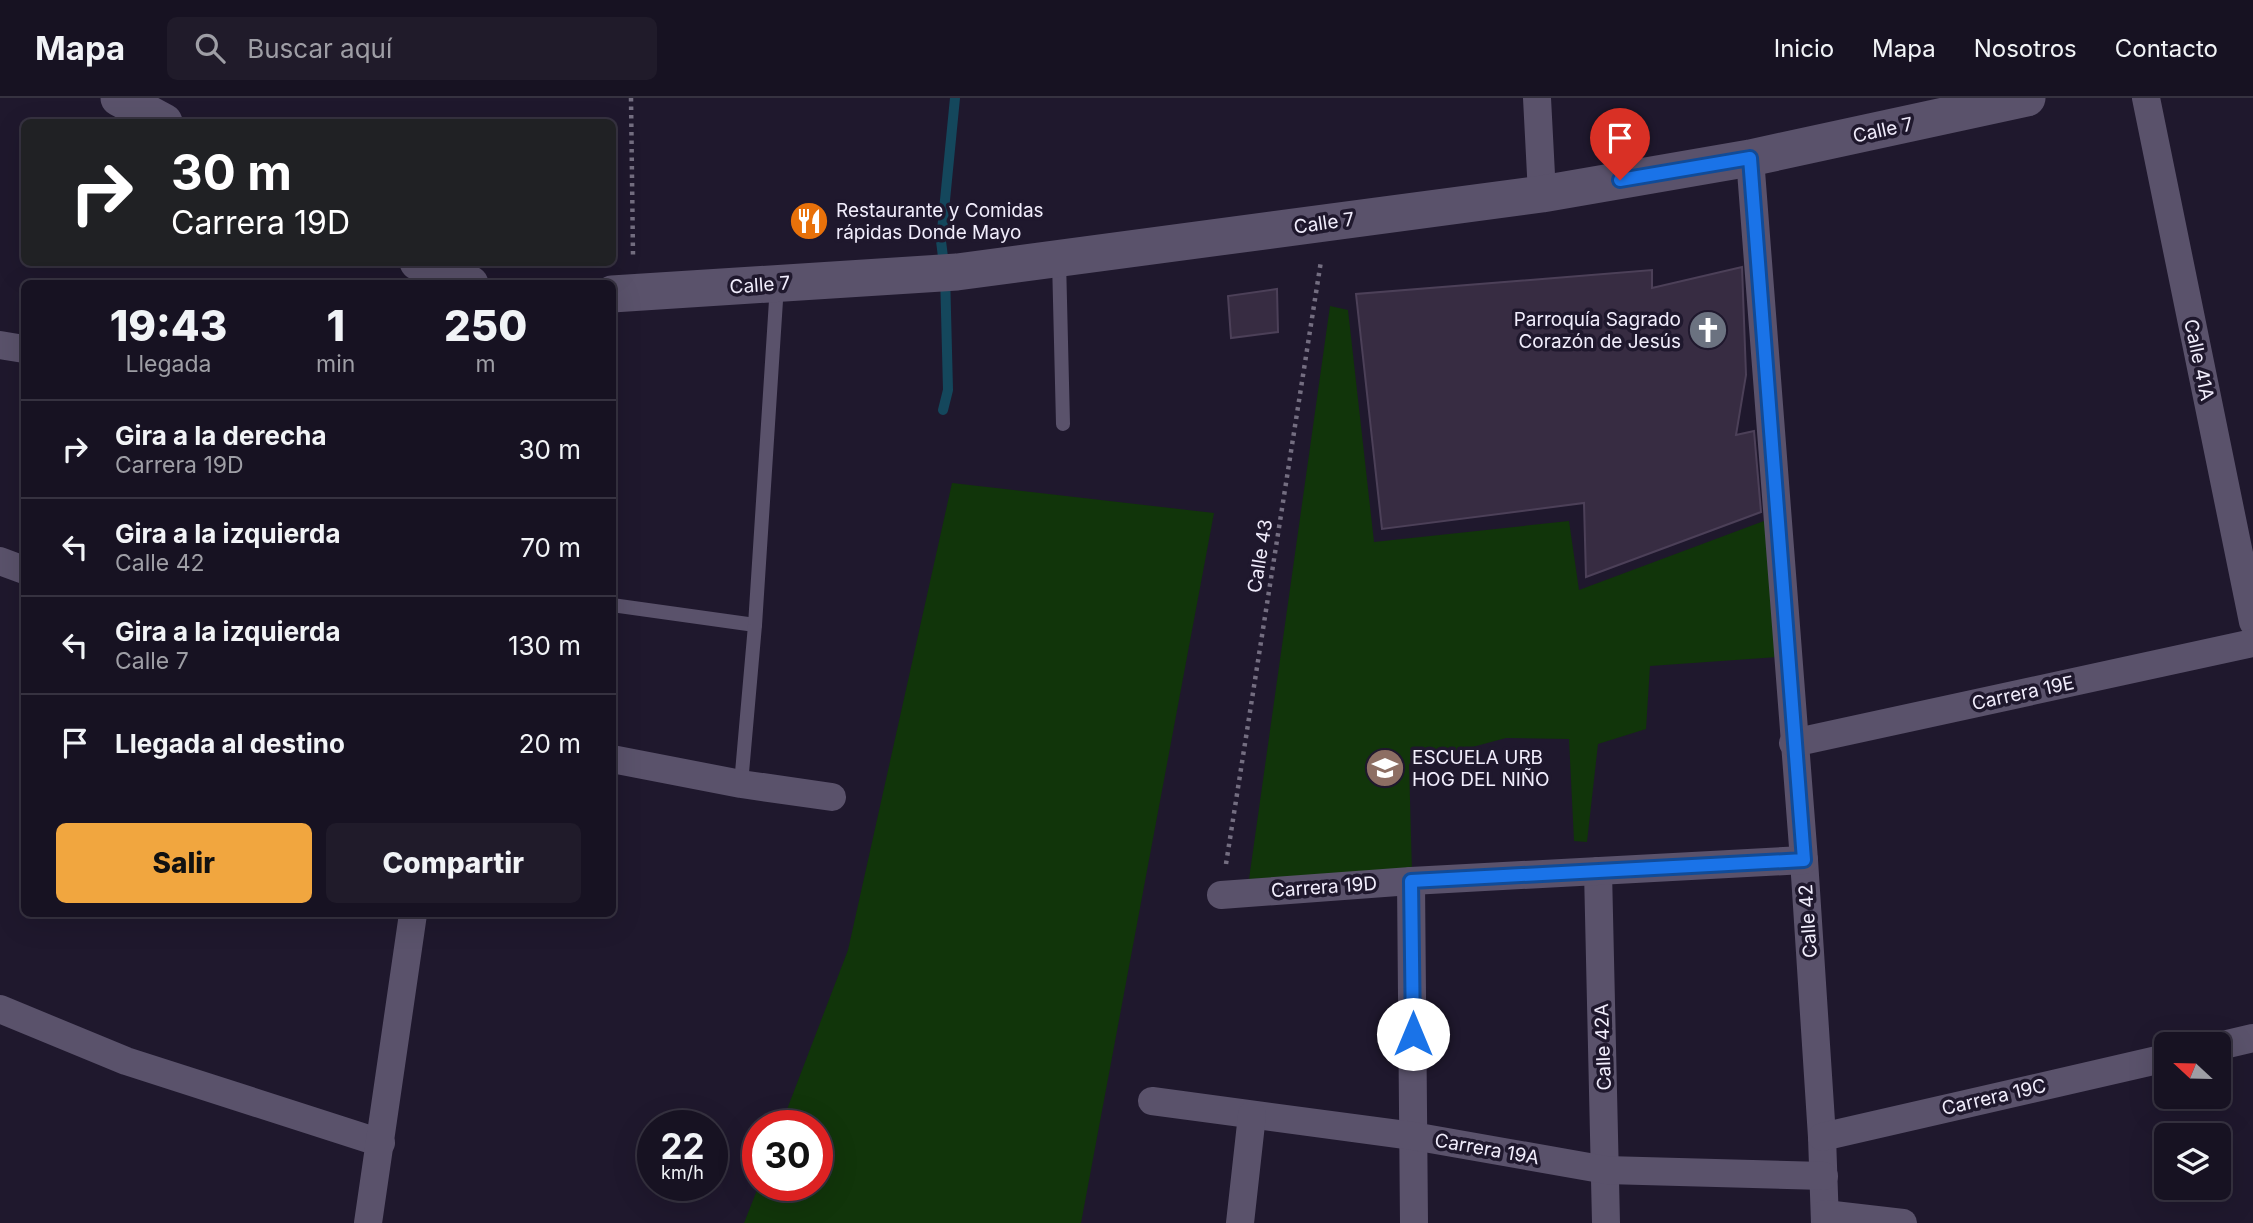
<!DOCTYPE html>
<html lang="es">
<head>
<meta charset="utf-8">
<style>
	body { margin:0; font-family:Inter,sans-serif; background:#201b2a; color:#f1f3f6; height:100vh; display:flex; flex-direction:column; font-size:26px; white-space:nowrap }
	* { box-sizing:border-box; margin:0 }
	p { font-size:23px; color:#9e9ea5 }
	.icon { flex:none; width:38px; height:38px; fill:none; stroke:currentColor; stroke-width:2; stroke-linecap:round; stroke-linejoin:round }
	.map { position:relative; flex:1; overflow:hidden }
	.drawer { position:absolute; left:21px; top:182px; width:595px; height:637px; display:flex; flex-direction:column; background:#171222; border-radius:10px; box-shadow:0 7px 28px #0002,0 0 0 2px #363240 }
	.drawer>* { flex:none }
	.banner { position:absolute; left:21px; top:21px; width:595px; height:147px; border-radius:10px; box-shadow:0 7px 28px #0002,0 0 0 2px #363240; background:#202124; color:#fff; overflow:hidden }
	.needle { width:46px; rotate:292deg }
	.fabs { position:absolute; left:2154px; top:934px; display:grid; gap:14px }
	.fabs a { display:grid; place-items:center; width:77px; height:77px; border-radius:10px; background:#171222; box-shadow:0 7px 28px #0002,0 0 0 2px #363240; font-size:35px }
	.speed { position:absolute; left:637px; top:1012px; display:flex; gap:14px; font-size:35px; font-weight:700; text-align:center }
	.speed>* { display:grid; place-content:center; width:91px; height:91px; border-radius:50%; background:#171222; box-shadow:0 7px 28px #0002,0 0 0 2px #363240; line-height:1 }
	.speed small { font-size:18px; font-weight:400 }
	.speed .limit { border:10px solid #d22; background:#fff; color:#111 }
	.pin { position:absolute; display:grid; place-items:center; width:60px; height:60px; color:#fff; margin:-72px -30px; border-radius:50% 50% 50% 0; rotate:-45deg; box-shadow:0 0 7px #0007 }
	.pin .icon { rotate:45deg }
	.me { position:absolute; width:77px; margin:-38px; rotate:0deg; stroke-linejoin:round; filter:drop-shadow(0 0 5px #0008) }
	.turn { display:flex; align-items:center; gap:24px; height:147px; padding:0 35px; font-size:32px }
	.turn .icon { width:91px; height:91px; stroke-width:2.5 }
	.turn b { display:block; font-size:49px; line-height:60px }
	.eta { display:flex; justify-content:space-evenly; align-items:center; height:119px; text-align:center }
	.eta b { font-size:42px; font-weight:800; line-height:49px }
	.primary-button { display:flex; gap:14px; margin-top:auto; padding:14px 35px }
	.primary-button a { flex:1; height:80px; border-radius:10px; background:#f1a63f; color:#111; font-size:28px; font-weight:800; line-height:80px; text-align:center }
	.primary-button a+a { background:#201b2a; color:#f1f3f6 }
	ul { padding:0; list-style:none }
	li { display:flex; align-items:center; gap:21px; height:98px; padding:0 35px; border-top:2px solid #363240 }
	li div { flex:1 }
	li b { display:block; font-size:26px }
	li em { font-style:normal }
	header { display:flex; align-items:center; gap:42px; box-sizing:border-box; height:98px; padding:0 35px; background:#171222; border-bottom:2px solid #363240 }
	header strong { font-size:33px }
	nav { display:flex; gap:38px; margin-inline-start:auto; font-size:24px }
	.search { width:490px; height:63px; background:#201b2a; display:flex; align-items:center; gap:18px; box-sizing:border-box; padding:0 24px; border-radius:10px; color:#9e9ea5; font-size:26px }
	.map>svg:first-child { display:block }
</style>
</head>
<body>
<header>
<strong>Mapa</strong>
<div class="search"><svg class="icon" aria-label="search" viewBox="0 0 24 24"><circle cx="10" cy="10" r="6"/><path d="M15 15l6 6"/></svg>Buscar aquí</div>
<nav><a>Inicio</a><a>Mapa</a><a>Nosotros</a><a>Contacto</a></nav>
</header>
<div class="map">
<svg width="2253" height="1125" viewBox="0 0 2253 1125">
	<rect width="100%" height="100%" fill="#1f182d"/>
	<g fill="#11350a">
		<path d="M1330,208L1348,212L1374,444L1569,423L1579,492L1780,417L1778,559L1650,568L1646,631L1598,646L1587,744L1574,743L1569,641L1506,640L1409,666L1412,774L1249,781Z"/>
		<path d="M952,385L1214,415L1081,1125H744L759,1087H817V1027H781L848,852Z"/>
	</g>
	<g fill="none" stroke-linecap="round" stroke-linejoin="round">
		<path stroke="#14475c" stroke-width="10" d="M943,312L948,292L945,175L941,143L955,0"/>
	</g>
	<g fill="#372c42" stroke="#4c4058" stroke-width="2">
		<path d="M1742,169L1746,277L1736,337L1754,333L1761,414L1586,479L1584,405L1382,431L1356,196L1652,172V190Z"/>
		<path d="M1277,191L1278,234L1231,240L1228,198Z"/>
	</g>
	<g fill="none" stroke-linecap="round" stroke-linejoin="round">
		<g stroke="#746e81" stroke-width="4.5" stroke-dasharray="3.5 5" stroke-linecap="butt">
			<path d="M631,0L633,157"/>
			<path d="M1226,766L1321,163"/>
		</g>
		<g stroke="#5a526b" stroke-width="14">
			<path d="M1059,162L1063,326"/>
			<path d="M612,507L755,527"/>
			<path d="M741,686L755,527L777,187"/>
		</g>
		<g stroke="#5a526b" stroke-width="28">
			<path d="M1537,0L1542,96"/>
			<path d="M2146,0L2253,524"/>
			<path d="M1750,60L1804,762L1822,1039L1825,1125"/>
			<path d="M0,247L24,251"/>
			<path d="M0,463L24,472"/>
			<path d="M1793,645L2253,545"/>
			<path d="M612,661L741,686L832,699"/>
			<path d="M1598,773L1606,1125"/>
			<path d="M1411,783L1414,1125"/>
			<path d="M1221,797L1411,783L1804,762"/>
			<path d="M0,911L126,963L381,1045"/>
			<path d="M2219,948L2253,940"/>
			<path d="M1152,1003L1413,1038L1606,1072L1824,1078"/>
			<path d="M1822,1039L2166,960"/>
			<path d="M1825,1116L1903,1125"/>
			<path d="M368,1125L413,816"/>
			<path d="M1240,1125L1252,1017"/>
		</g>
		<g stroke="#5a526b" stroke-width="37">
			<path d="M119,0L164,24"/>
			<path d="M418,164L470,186"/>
			<path d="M612,196L957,174L1542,96L1750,60L2027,0"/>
		</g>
	</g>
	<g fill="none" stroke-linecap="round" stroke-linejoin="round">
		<g stroke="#114b97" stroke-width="18">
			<path id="route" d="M1413,936L1411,783L1804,762L1750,60L1620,82"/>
		</g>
		<use href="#route" stroke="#1a73e8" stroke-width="12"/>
	</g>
	<defs>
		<g id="restaurant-disc" transform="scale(2.0125)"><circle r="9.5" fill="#e8710a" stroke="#1f182d"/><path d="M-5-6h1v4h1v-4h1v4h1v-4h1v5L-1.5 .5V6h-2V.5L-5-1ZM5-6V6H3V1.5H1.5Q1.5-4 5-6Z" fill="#fff"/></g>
		<g id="church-disc" transform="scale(2.0125)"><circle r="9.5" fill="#6b7280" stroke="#1f182d"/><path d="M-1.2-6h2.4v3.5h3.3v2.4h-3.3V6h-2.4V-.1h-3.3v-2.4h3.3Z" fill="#fff"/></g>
		<g id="school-disc" transform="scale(2.0125)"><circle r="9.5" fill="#8d6e63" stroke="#1f182d"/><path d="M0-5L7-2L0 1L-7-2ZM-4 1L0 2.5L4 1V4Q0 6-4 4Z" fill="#fff"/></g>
	</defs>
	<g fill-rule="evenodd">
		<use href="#restaurant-disc" x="809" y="123"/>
		<use href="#church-disc" x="1708" y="232"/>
		<use href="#school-disc" x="1385" y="670"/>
	</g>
	<g text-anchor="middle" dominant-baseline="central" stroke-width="7" stroke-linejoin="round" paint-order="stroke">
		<g font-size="19" fill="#f1edfc" stroke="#1f182d">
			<text transform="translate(1883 32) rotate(-12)">Calle 7</text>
			<text transform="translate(1324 125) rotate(-8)">Calle 7</text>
			<text transform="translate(760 187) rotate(-4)">Calle 7</text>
			<text transform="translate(2199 262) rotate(78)">Calle 41A</text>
			<text transform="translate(1260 458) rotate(-81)">Calle 43</text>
			<text transform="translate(2023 595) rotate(-12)">Carrera 19E</text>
			<text transform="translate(1324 789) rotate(-4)">Carrera 19D</text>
			<text transform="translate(1808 823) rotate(-94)">Calle 42</text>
			<text transform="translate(1603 949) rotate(-92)">Calle 42A</text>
			<text transform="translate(1994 999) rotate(-13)">Carrera 19C</text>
			<text transform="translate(1487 1051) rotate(10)">Carrera 19A</text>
		</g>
		<g font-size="19" fill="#f1edfc" stroke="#1f182d" text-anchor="start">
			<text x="836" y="112">Restaurante y Comidas<tspan x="836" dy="22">rápidas Donde Mayo</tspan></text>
			<text x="1681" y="221" text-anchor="end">Parroquía Sagrado<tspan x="1681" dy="22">Corazón de Jesús</tspan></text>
			<text x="1412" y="659">ESCUELA URB<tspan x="1412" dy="22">HOG DEL NIÑO</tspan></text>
		</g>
	</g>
</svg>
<div class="fabs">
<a><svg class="needle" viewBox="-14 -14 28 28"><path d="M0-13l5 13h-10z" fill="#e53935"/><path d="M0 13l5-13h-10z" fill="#9e9ea5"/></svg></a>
<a><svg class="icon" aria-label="layers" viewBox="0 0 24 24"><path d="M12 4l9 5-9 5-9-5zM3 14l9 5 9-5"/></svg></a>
</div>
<div class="speed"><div>22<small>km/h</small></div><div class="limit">30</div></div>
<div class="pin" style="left:1620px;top:82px;background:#d93025"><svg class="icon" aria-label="arrive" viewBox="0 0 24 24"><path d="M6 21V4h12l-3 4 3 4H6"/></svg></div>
<svg class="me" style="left:1413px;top:936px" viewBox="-20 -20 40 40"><circle r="19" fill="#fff"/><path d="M0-13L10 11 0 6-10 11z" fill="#1a73e8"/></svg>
<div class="banner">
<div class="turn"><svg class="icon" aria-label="right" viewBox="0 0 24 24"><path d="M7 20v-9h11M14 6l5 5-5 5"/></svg><div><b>30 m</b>Carrera 19D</div></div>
</div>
<section class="drawer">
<div class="eta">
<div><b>19:43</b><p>Llegada</p></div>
<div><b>1</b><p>min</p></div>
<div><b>250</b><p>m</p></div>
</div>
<ul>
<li><svg class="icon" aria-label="right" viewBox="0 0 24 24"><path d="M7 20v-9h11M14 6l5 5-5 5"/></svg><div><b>Gira a la derecha</b><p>Carrera 19D</p></div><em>30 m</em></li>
<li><svg class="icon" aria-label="left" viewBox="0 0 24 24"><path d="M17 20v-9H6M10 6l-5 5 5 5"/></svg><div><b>Gira a la izquierda</b><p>Calle 42</p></div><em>70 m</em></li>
<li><svg class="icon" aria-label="left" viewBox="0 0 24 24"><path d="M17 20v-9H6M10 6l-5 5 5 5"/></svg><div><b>Gira a la izquierda</b><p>Calle 7</p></div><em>130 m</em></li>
<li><svg class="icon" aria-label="arrive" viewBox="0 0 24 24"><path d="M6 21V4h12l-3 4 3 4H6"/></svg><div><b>Llegada al destino</b></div><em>20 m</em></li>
</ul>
<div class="primary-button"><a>Salir</a><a>Compartir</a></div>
</section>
</div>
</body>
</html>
